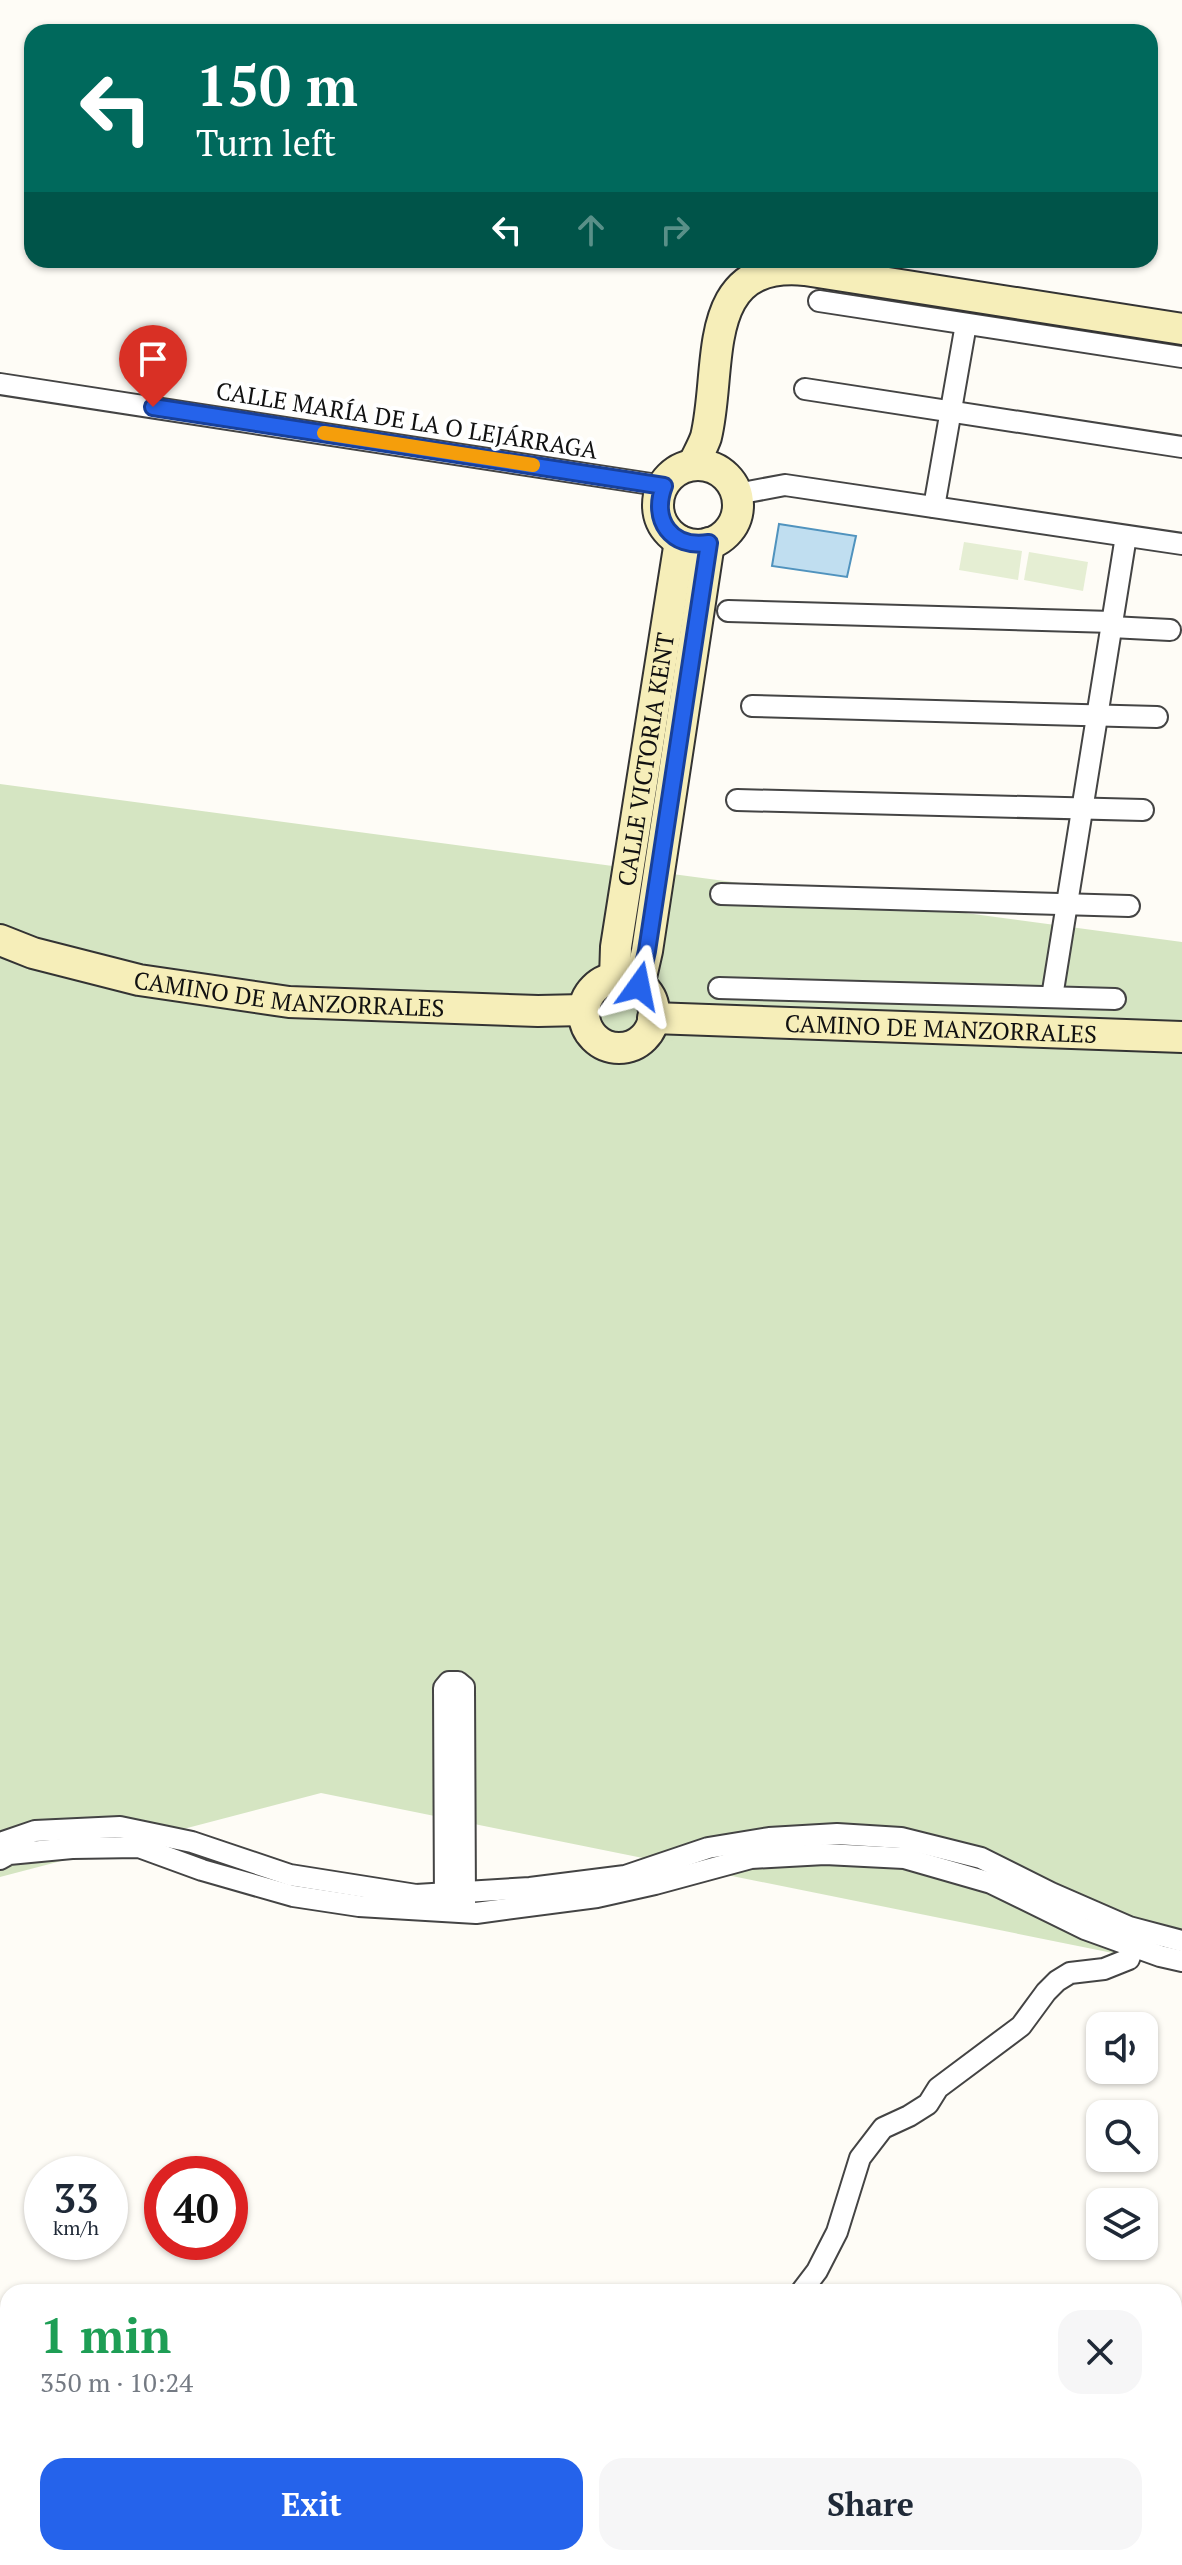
<!DOCTYPE html>
<html lang="en">
<head>
<meta charset="utf-8">
<style>
	body { margin:0; font-family:"PT Serif",serif; background:#f6f6f7; color:#1f2937; height:100vh; display:flex; flex-direction:column; font-size:30px; white-space:nowrap }
	* { box-sizing:border-box; margin:0 }
	p { font-size:26px; color:#747a83 }
	.icon { flex:none; width:44px; height:44px; fill:none; stroke:currentColor; stroke-width:2; stroke-linecap:round; stroke-linejoin:round }
	.map { position:relative; flex:1; overflow:hidden }
	.details { position:absolute; left:0px; top:2284px; width:1182px; height:282px; display:flex; flex-direction:column; background:#fff; border-radius:24px 24px 0 0; box-shadow:0 2px 6px #0004 }
	.details>* { flex:none }
	.banner { position:absolute; left:24px; top:24px; width:1134px; height:244px; border-radius:24px; box-shadow:0 2px 6px #0004; background:#00695c; color:#fff; overflow:hidden }
	.controls { position:absolute; left:1086px; top:2012px; display:grid; gap:16px }
	.controls a { display:grid; place-items:center; width:72px; height:72px; border-radius:16px; background:#fff; box-shadow:0 2px 6px #0004; font-size:40px }
	.speed { position:absolute; left:24px; top:2156px; display:flex; gap:16px; font-size:40px; font-weight:700; text-align:center }
	.speed>* { display:grid; place-content:center; width:104px; height:104px; border-radius:50%; background:#fff; box-shadow:0 2px 6px #0004; line-height:1 }
	.speed small { font-size:20px; font-weight:400 }
	.speed .limit { border:12px solid #d22; background:#fff; color:#111 }
	.pin { position:absolute; display:grid; place-items:center; width:68px; height:68px; color:#fff; margin:-82px -34px; border-radius:50% 50% 50% 0; rotate:-45deg; box-shadow:0 0 8px #0007 }
	.pin .icon { rotate:45deg }
	.me { position:absolute; width:88px; margin:-44px; rotate:12deg; stroke-linejoin:round; filter:drop-shadow(0 0 6px #0008) }
	.turn { display:flex; align-items:center; gap:28px; height:168px; padding:0 40px; font-size:36px }
	.turn .icon { width:104px; height:104px; stroke-width:2.5 }
	.turn b { display:block; font-size:56px; line-height:68px }
	.lanes { display:flex; align-items:center; height:76px; padding:0 40px; background:#0003; justify-content:center; gap:40px; direction:ltr }
	.lanes .off { opacity:.35 }
	.round { display:grid; place-items:center; flex:none; width:84px; height:84px; border-radius:24px; background:#f6f6f7 }
	.overview { display:flex; align-items:center; justify-content:space-between; height:136px; padding:0 40px }
	h1 { font-size:48px; font-weight:700; line-height:60px; color:#1e9e55 }
	.primary-button { display:flex; gap:16px; margin-top:auto; padding:16px 40px }
	.primary-button a { flex:1; height:92px; border-radius:24px; background:#2563eb; color:#fff; font-size:32px; font-weight:700; line-height:92px; text-align:center }
	.primary-button a+a { background:#f6f6f7; color:#1f2937 }
	.map>svg:first-child { display:block }
</style>
</head>
<body>
<div class="map">
<svg width="1182" height="2565" viewBox="0 0 1182 2565">
	<rect width="100%" height="100%" fill="#fefcf6"/>
	<path fill="#d5e5c2" d="M0,784L1182,942V1967L321,1793L0,1877Z"/>
	<g fill="#e5eed3">
		<path d="M964,542L1022,551L1018,580L959,570Z"/>
		<path d="M1029,552L1088,562L1083,591L1024,580Z"/>
	</g>
	<path fill="#c0def0" stroke="#5093be" stroke-width="2" d="M779,524L856,536L847,577L772,566Z"/>
	<g fill="none" stroke-linecap="round" stroke-linejoin="round">
		<g stroke="#444" stroke-width="24">
			<g id="street">
				<path d="M819,301L1182,357"/>
				<path d="M0,384L664,486"/>
				<path d="M805,389L1182,447"/>
				<path d="M737,494L785,485L1182,544"/>
				<path d="M934,507L966,324"/>
				<path d="M728,611L1112,622"/>
				<path d="M1111,627L1170,630"/>
				<path d="M752,706L1157,717"/>
				<path d="M737,800L1143,810"/>
				<path d="M721,894L1129,906"/>
				<path d="M719,988L1115,999"/>
				<path d="M1052,997L1126,536"/>
				<path d="M0,1843L35,1831L120,1827L192,1842L290,1875L416,1895L530,1888L625,1876L708,1848L769,1838L837,1834L901,1838L981,1858L1051,1893L1129,1927L1182,1941"/>
				<path d="M0,1859L9,1854L72,1848L139,1847L202,1870L293,1896L359,1906L476,1913L597,1897L655,1884L751,1858L825,1854L904,1858L991,1883L1085,1929L1160,1956L1182,1961"/>
				<path d="M445,1906L444,1688L449,1682H458L464,1687L465,1904"/>
				<path d="M801,2292L817,2271L837,2232L860,2158L883,2128L909,2116L928,2104L938,2088L1021,2026L1046,1992L1057,1981L1070,1973L1104,1969L1129,1959L1137,1937"/>
			</g>
		</g>
		<g stroke="#333" stroke-width="34">
			<g id="secondary">
				<path d="M693,465C697,456 703,446 706,437C723,368 698,260 805,270L1182,329"/>
				<circle cx="698" cy="505" r="40"/>
				<path id="s1" d="M0,940L33,953L139,980L289,1002L538,1011L584,1010"/>
				<circle cx="619" cy="1013" r="35"/>
				<path id="s2" d="M615,979L616,947L680,541"/>
				<path d="M639,986L647,951L709,543"/>
				<path id="s3" d="M653,1018L1182,1037"/>
			</g>
		</g>
		<use href="#street" stroke="#fff" stroke-width="20"/>
		<use href="#secondary" stroke="#f6eeb9" stroke-width="30"/>
	</g>
	<g fill="none" stroke-linecap="round" stroke-linejoin="round">
		<g stroke="#184099" stroke-width="20">
			<path id="route" d="M153,407L664,486C651,520 671,549 709,543L647,951L639,986"/>
		</g>
		<use href="#route" stroke="#2563eb" stroke-width="14"/>
		<path stroke="#f59e0b" stroke-width="14" d="M324,433L533,465"/>
	</g>
	<g text-anchor="middle" dominant-baseline="central" stroke-width="8" stroke-linejoin="round" paint-order="stroke">
		<g font-size="24" fill="#111" stroke="#fff">
			<text transform="translate(407 420) rotate(9)">CALLE MARÍA DE LA O LEJÁRRAGA</text>
			<text stroke="none"><textPath href="#s2" startOffset="222">CALLE VICTORIA KENT</textPath></text>
			<text stroke="none"><textPath href="#s1" startOffset="296">CAMINO DE MANZORRALES</textPath></text>
			<text stroke="none"><textPath href="#s3" startOffset="288">CAMINO DE MANZORRALES</textPath></text>
		</g>
	</g>
</svg>
<div class="controls">
<a><svg class="icon" aria-label="sound" viewBox="0 0 24 24"><path d="M4 9h4l5-4v14l-5-4H4zM17 9q2 3 0 6"/></svg></a>
<a><svg class="icon" aria-label="search" viewBox="0 0 24 24"><circle cx="10" cy="10" r="6"/><path d="M15 15l6 6"/></svg></a>
<a><svg class="icon" aria-label="layers" viewBox="0 0 24 24"><path d="M12 4l9 5-9 5-9-5zM3 14l9 5 9-5"/></svg></a>
</div>
<div class="speed"><div>33<small>km/h</small></div><div class="limit">40</div></div>
<div class="pin" style="left:153px;top:407px;background:#d93025"><svg class="icon" aria-label="arrive" viewBox="0 0 24 24"><path d="M6 21V4h12l-3 4 3 4H6"/></svg></div>
<svg class="me" style="left:639px;top:986px" viewBox="-20 -20 40 40"><path d="M0-17L14 15 0 8-14 15z" fill="#2563eb" stroke="#fff" stroke-width="4"/></svg>
<div class="banner">
<div class="turn"><svg class="icon" aria-label="left" viewBox="0 0 24 24"><path d="M17 20v-9H6M10 6l-5 5 5 5"/></svg><div><b>150 m</b>Turn left</div></div>
<div class="lanes"><svg class="icon" aria-label="left" viewBox="0 0 24 24"><path d="M17 20v-9H6M10 6l-5 5 5 5"/></svg><svg class="icon off" aria-label="ahead" viewBox="0 0 24 24"><path d="M12 20V5M6 11l6-6 6 6"/></svg><svg class="icon off" aria-label="right" viewBox="0 0 24 24"><path d="M7 20v-9h11M14 6l5 5-5 5"/></svg></div>
</div>
<section class="details">
<div class="overview"><div><h1>1 min</h1><p>350 m · 10:24</p></div><a class="round"><svg class="icon" aria-label="close" viewBox="0 0 24 24"><path d="M6 6l12 12M18 6L6 18"/></svg></a></div>
<div class="primary-button"><a>Exit</a><a>Share</a></div>
</section>
</div>
</body>
</html>
